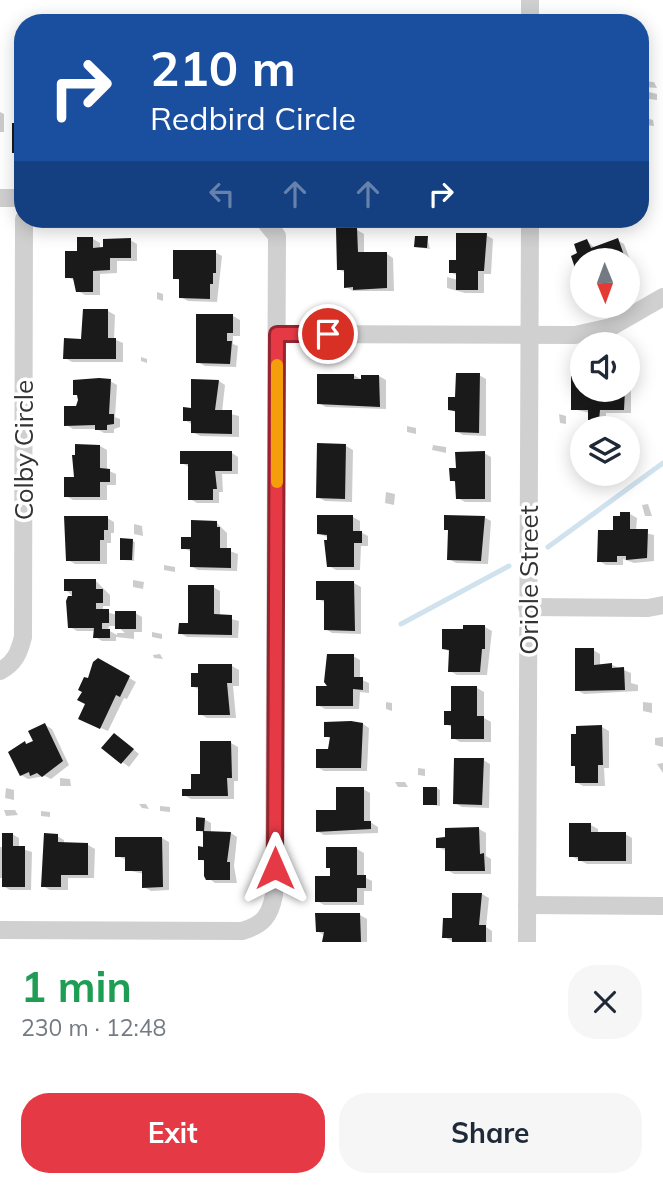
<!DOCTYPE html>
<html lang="en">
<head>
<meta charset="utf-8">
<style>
	body { margin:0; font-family:Mulish,sans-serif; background:#f6f6f7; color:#1f2937; height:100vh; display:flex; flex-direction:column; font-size:26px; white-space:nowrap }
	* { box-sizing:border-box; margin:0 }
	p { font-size:23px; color:#747a83 }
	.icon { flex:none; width:38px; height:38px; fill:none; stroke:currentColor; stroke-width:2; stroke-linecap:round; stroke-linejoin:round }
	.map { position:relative; height:942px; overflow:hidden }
	.details { display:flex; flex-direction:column; background:#fff; flex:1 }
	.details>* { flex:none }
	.top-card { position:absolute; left:14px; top:14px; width:635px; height:214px; border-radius:28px; box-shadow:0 4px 18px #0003; background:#1a4fa0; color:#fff; overflow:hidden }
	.needle { width:46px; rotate:179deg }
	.controls { position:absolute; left:570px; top:248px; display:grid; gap:14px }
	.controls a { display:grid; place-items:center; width:70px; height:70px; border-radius:50%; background:#fff; box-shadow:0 4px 18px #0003; font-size:35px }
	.pin { position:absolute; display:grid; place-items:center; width:60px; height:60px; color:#fff; margin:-30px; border:4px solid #fff; border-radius:50%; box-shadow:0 2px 7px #0007 }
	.me { position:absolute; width:77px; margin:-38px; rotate:0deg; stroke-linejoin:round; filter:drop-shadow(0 0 5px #0008) }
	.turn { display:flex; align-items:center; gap:24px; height:147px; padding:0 21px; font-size:32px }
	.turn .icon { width:91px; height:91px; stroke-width:2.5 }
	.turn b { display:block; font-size:49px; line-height:60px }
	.lanes { display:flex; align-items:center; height:66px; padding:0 21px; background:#0003; justify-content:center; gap:35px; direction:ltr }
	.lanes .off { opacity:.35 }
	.round { display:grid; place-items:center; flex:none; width:74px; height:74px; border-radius:28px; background:#f6f6f7 }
	.overview { display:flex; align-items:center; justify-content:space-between; height:119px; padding:0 21px }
	h1 { font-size:42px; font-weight:700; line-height:52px; color:#1e9e55 }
	.cta { display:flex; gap:14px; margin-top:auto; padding:14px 21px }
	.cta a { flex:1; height:80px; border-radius:28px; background:#e63946; color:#fff; font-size:28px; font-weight:700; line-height:80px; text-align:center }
	.cta a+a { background:#f6f6f7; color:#1f2937 }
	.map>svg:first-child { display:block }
</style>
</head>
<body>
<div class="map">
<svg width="663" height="942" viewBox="0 0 663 942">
	<rect width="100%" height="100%" fill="#fff"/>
	<g fill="#0003" fill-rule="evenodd">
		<path d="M641,81L654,82L657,88L644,87Z"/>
		<path d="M649,92L657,94V100L649,99Z"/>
		<path d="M0,112L4,114V132H0Z"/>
		<path d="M646,118L653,120L654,126L646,125Z"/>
		<path d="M357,230L364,234V254H387L393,258L394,291H353L346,287V273L338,269Z"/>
		<path d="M486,235L493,239L491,274H484V293H465L447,288V277L458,280V276L450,272L458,262Z"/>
		<path d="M427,238L430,249L416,247Z"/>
		<path d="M93,239L100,243V249L130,240L137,244V261H117V273L100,274V295H85L78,291L76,281L67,277L78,253Z"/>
		<path d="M617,240L624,244L634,270L628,273V261H583V284L573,257L579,254L587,241L595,248Z"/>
		<path d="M215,252L222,256L217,302L188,301L181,297V281L175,278Z"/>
		<path d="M157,292L163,294V301L157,299Z"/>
		<path d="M108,311L115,315L114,339L123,343V362H72L65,358Z"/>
		<path d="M233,316L240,320V336H233V344L238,346L236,367L205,366L198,362Z"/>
		<path d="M141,357L147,359V363L141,361Z"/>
		<path d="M354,375L363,381L379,376L386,380V409L326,407L319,403Z"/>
		<path d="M479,375L486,379V436L463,435L456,431L457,413L450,409Z"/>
		<path d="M110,381L117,385L115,417L120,419V427L114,429V433H104L97,429H73L66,425L77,408L79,396L75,394Z"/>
		<path d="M219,381L225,385L222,412L239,416V437L200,436L193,432V425L185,420Z"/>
		<path d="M628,384L631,386V413H606V423H597L590,419V413L573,409L583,390H628Z"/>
		<path d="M559,414L566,416V424L560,423Z"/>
		<path d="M407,426L416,428V434L407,432Z"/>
		<path d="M433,445L446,447V453L432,450Z"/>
		<path d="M100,446L107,450V470L116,474V485H107V500H73L66,496Z"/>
		<path d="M346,446L353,450L352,502L325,501L318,497Z"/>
		<path d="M232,453L238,457V474H222L223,492H219V503H197L190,499L189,467L182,463Z"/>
		<path d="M484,453L491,457V502H465L458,498L457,483L451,480L458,470Z"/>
		<path d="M386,492L395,494L394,505L385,503Z"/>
		<path d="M648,504L652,516H645L642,505Z"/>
		<path d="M630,514L637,518L636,531L654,535V561L634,563L623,559V565H606L599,561L615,531Z"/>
		<path d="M353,517L360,521V532L368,536V546H361L360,570H336L329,566V538L318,533Z"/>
		<path d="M484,517L491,521L488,564L456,563L449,559L450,531L445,529Z"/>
		<path d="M107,518L114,522V533H111V543H107V564H75L68,560Z"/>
		<path d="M216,522L227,533V550L238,554L237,571L198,570L191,566L192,552L183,548Z"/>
		<path d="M134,524L142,526L143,536L134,534Z"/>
		<path d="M132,541L135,542L134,561L124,560L121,559Z"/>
		<path d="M164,565L175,567V572L164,570Z"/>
		<path d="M133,580L144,582L143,589L133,587Z"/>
		<path d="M96,581L110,595V606H103V611L117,615L135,613L142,617V632H134V639L116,637V641H102L95,637V631H77L70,627L74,598L66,590ZM109,626H117L125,633H117V635L108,630Z"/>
		<path d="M354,583L361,587V634L332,633L326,629V603L318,599Z"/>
		<path d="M213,587L220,591V616L239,621L238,638L187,637L180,633L190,625Z"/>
		<path d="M485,627L492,631L487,675H457L450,671V652L443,648L444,630Z"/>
		<path d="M152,632L162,634V639L152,637Z"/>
		<path d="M593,650L600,654V666L612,665L631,673V683L638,685V691L584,694L577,690Z"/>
		<path d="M160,654L163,659L154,658L153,655Z"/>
		<path d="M353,656L360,660V679L369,683V693L360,692L359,709H325L318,705Z"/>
		<path d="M98,660L136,682L127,699L124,698L108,731L87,722L89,681Z"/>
		<path d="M232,666L239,670V686H233L236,718H207L200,714V690L192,686Z"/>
		<path d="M453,688H477L484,692V718L491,722V742H460L453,738V728L446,724L453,713Z"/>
		<path d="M386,702L392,703V711L386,709Z"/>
		<path d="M643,702L652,703V713L643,711Z"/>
		<path d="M363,724L369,728L367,771H324L317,767L330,751L331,739L326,736Z"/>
		<path d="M45,725L52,729L69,765L51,779L45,776L28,779L21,775L28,745L35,742Z"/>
		<path d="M602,727L609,731V768H604L605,786H583L576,782V767L572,765Z"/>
		<path d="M663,737V747L655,745V738Z"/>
		<path d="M121,739L139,754L129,767L104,748Z"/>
		<path d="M231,743L238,747V781H234V799H191L184,795L193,791Z"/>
		<path d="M483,760L490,764L489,808L462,807L455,803Z"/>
		<path d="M663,763V773L657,764Z"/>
		<path d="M418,768L425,769V776L418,775Z"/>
		<path d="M60,778L70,779L71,786H60Z"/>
		<path d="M395,782H405L408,787H398Z"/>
		<path d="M6,788L14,790V800L5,798Z"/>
		<path d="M437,788L440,790V806L425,804Z"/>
		<path d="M363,789L370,793V822L378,827V833L324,835L317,831Z"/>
		<path d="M139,804H146L149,809L142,808Z"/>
		<path d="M160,806L170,807V812L160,811Z"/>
		<path d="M4,810H15L18,815L6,816Z"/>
		<path d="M41,811L50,812V817L41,816Z"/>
		<path d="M204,819L211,823V833H231L237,837L234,866L237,883H215L208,878L206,862L200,859L205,848V834L198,830Z"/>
		<path d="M591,825L598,829V834H625L632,838V864H587L571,856Z"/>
		<path d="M479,829L486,833V856L491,859V874H454L447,870L446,851L438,847Z"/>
		<path d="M12,834L19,838V848L32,852L31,890H10L3,886V878H0V847H4Z"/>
		<path d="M57,836L64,840V844L88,845L95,849L94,878H68V890H50L43,886Z"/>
		<path d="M162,838L169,842V890L151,891L144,887V874L127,870V860L117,856Z"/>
		<path d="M357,849L364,853V877L372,881V891H364V905H324L317,901Z"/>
		<path d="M482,894L489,898L486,927L492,931V942H454L444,937L454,920Z"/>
		<path d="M360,915L367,919V942H326L324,935L317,931Z"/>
	</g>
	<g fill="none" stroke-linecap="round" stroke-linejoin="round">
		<g stroke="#cfe2ee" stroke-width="5">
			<path d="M548,547L663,463"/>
			<path d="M401,624L509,566"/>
		</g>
	</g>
	<g fill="#1a1a1a">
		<rect x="12" y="123" width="11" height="30"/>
		<path d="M336,228H357L358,252H387V288L353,290V287L344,288V270H337Z"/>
		<path d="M456,233H487L484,271H478V290H456V273H449V260H456Z"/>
		<path d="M415,236H428L427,248L414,247Z"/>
		<path d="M77,237H93V248L103,247V239L131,238V258H110V270L93,271V292H76L73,278H65V251H77Z"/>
		<path d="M618,238L626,261H583L582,289L571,256L577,253L574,244L587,239L591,248Z"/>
		<path d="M173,250H216V273H213V284H210V299L179,298V279H173Z"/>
		<path d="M83,309H108V338H116V359H63L64,338L81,339Z"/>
		<path d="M196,314H233V333H227V341H232L230,364L196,363Z"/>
		<path d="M456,373H480L479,433L455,432V411L448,410V397H455Z"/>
		<path d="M317,374H354V379H361V375H379L380,407L317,404Z"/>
		<path d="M571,376H583V390H625L624,410H600L599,420H588V410H571Z"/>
		<path d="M99,378L111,379L109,414H114V424L107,425V430H95V425L64,426V406H76L78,400L77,395H73V380Z"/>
		<path d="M191,379L219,380L215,410H232V434L191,433V421H183V407L191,408Z"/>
		<path d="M317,443L346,444L345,499L316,498Z"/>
		<path d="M75,444L100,445V468L110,469V482H100V497H64V477H74L72,455H75Z"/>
		<path d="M180,451H232V471H215L217,489H213V500H188V464H180Z"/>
		<path d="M485,451V499H456L455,481H450L449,468H456L455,452Z"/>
		<path d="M620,512H630V529H648L647,558L626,560V556H617V562H597L598,530H613V516H620Z"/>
		<path d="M317,515H353V531H362V543H354V567H327L324,540H327V535L317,534Z"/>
		<path d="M444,515L485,516L481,561L447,560L448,530H444Z"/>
		<path d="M64,516H108V530H104V540H100V561H66Z"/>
		<path d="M191,520L217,521V527H220V548H231V568L190,567V549H181V537H191Z"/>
		<path d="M120,538L133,539L132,560H120Z"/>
		<path d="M64,579H96V589H103V603H96V609H109V623H102V629H110V638H93L94,628H68L66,601L68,596H72V591H64Z"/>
		<path d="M316,581H354L355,631L324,630V600H316Z"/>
		<path d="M188,585H214V614L232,615V635L178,634L179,623H188Z"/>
		<rect x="115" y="611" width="21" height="18"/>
		<path d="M463,625H485V649H482L480,672H448L449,650L442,649V629H463Z"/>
		<path d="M575,648H594V665L612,663V668L624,667L625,690L575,691Z"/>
		<path d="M327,654H354V677H363V690L353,689V706H316V686H327L324,682Z"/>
		<path d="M98,658L130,676L120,697L116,695L100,729L78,719L85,704L77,700L82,692L78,690L84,677L88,678L93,662Z"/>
		<path d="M198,664H232V683H227L230,715H198V687H191V673H198Z"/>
		<path d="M451,686H477V716H484V739H451V725H444V711H451Z"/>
		<path d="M351,721L363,723L361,768H316V749H328L330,737H324V722Z"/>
		<path d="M45,723L63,761L42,777L37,773L30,776L29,772L20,776L8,752L25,741L26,744L33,741L28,731Z"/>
		<path d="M602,725L603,765H598V783H575V766H571V734H576V726Z"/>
		<path d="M114,733L134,749L121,764L101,748Z"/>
		<path d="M200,741H231L232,778H227L228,796H182V789H191V774H200Z"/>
		<path d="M454,758H484L482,805L453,804Z"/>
		<path d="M336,787H364V821H371V829L316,832V810H336Z"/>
		<rect x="423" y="787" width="14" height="18"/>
		<path d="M196,817L205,818L204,831L231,832L227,862H230V880H206L204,876V860H198V846L203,847V831H196Z"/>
		<path d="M569,823H591V832H626V861H578V857H569Z"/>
		<path d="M479,827L480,854L484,853L485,871H445V848H436V838L445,837V828Z"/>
		<path d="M2,833H13V846H25V887H2Z"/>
		<path d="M44,833L58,834V842L88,843V875H61V887H41Z"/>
		<path d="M115,837H162L163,887L142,888V871H125V857H115Z"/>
		<path d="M326,847H357V875H366V888H357V902H315V876H330V868H326Z"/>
		<path d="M452,893H482L479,925H486V942H452V938H442L443,918H452Z"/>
		<path d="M315,913H360L361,942H322L324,932H316Z"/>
	</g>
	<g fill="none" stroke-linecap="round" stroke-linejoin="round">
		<g stroke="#d0d0d0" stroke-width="18">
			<path d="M530,23V0"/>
			<path d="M0,198H23"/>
			<path d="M277,334L575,335L611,327L663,297"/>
			<path d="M527,607L648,608L663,605"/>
			<path d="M0,671C15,663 19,653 23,637L24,219"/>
			<path d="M527,905L663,906"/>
			<path d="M0,930L242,931C263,925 270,916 274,895L277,236L263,219"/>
			<path d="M527,942L530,219"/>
		</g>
	</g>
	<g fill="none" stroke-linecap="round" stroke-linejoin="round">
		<g stroke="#96252e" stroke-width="18">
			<path id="route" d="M275,868L277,334H328"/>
		</g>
		<use href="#route" stroke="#e63946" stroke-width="12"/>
		<path stroke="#f59e0b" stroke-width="12" d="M277,482V365"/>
	</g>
	<g text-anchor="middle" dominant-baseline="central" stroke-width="7" stroke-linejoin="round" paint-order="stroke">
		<g font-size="26" fill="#333" stroke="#fff">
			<text transform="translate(23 450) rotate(-90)">Colby Circle</text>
			<text transform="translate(528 580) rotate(-90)">Oriole Street</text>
		</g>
	</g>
</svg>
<div class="controls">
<a><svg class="needle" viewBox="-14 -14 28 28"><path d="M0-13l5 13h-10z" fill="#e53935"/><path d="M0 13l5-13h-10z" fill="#747a83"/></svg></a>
<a><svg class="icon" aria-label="sound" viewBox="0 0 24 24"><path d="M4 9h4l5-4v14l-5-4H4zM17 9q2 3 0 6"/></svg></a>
<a><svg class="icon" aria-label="layers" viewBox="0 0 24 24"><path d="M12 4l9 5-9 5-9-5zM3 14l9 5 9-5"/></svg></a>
</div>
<div class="pin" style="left:328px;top:334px;background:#d93025"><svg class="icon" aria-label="arrive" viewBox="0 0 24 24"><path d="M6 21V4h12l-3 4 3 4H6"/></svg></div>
<svg class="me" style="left:275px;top:868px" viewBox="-20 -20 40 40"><path d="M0-17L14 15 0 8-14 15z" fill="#e63946" stroke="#fff" stroke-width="4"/></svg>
<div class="top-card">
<div class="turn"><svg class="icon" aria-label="right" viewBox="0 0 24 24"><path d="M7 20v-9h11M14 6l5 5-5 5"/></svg><div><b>210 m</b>Redbird Circle</div></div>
<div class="lanes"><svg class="icon off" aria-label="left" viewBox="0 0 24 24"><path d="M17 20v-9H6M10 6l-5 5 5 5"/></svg><svg class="icon off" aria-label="ahead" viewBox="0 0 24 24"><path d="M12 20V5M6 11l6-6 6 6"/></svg><svg class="icon off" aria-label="ahead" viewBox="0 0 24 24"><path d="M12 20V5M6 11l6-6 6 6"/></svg><svg class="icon" aria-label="right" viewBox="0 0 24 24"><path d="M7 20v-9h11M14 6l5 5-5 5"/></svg></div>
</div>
</div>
<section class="details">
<div class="overview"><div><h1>1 min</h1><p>230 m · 12:48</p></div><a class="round"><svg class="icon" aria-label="close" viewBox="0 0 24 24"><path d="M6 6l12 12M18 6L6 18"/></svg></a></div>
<div class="cta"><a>Exit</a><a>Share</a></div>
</section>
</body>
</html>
